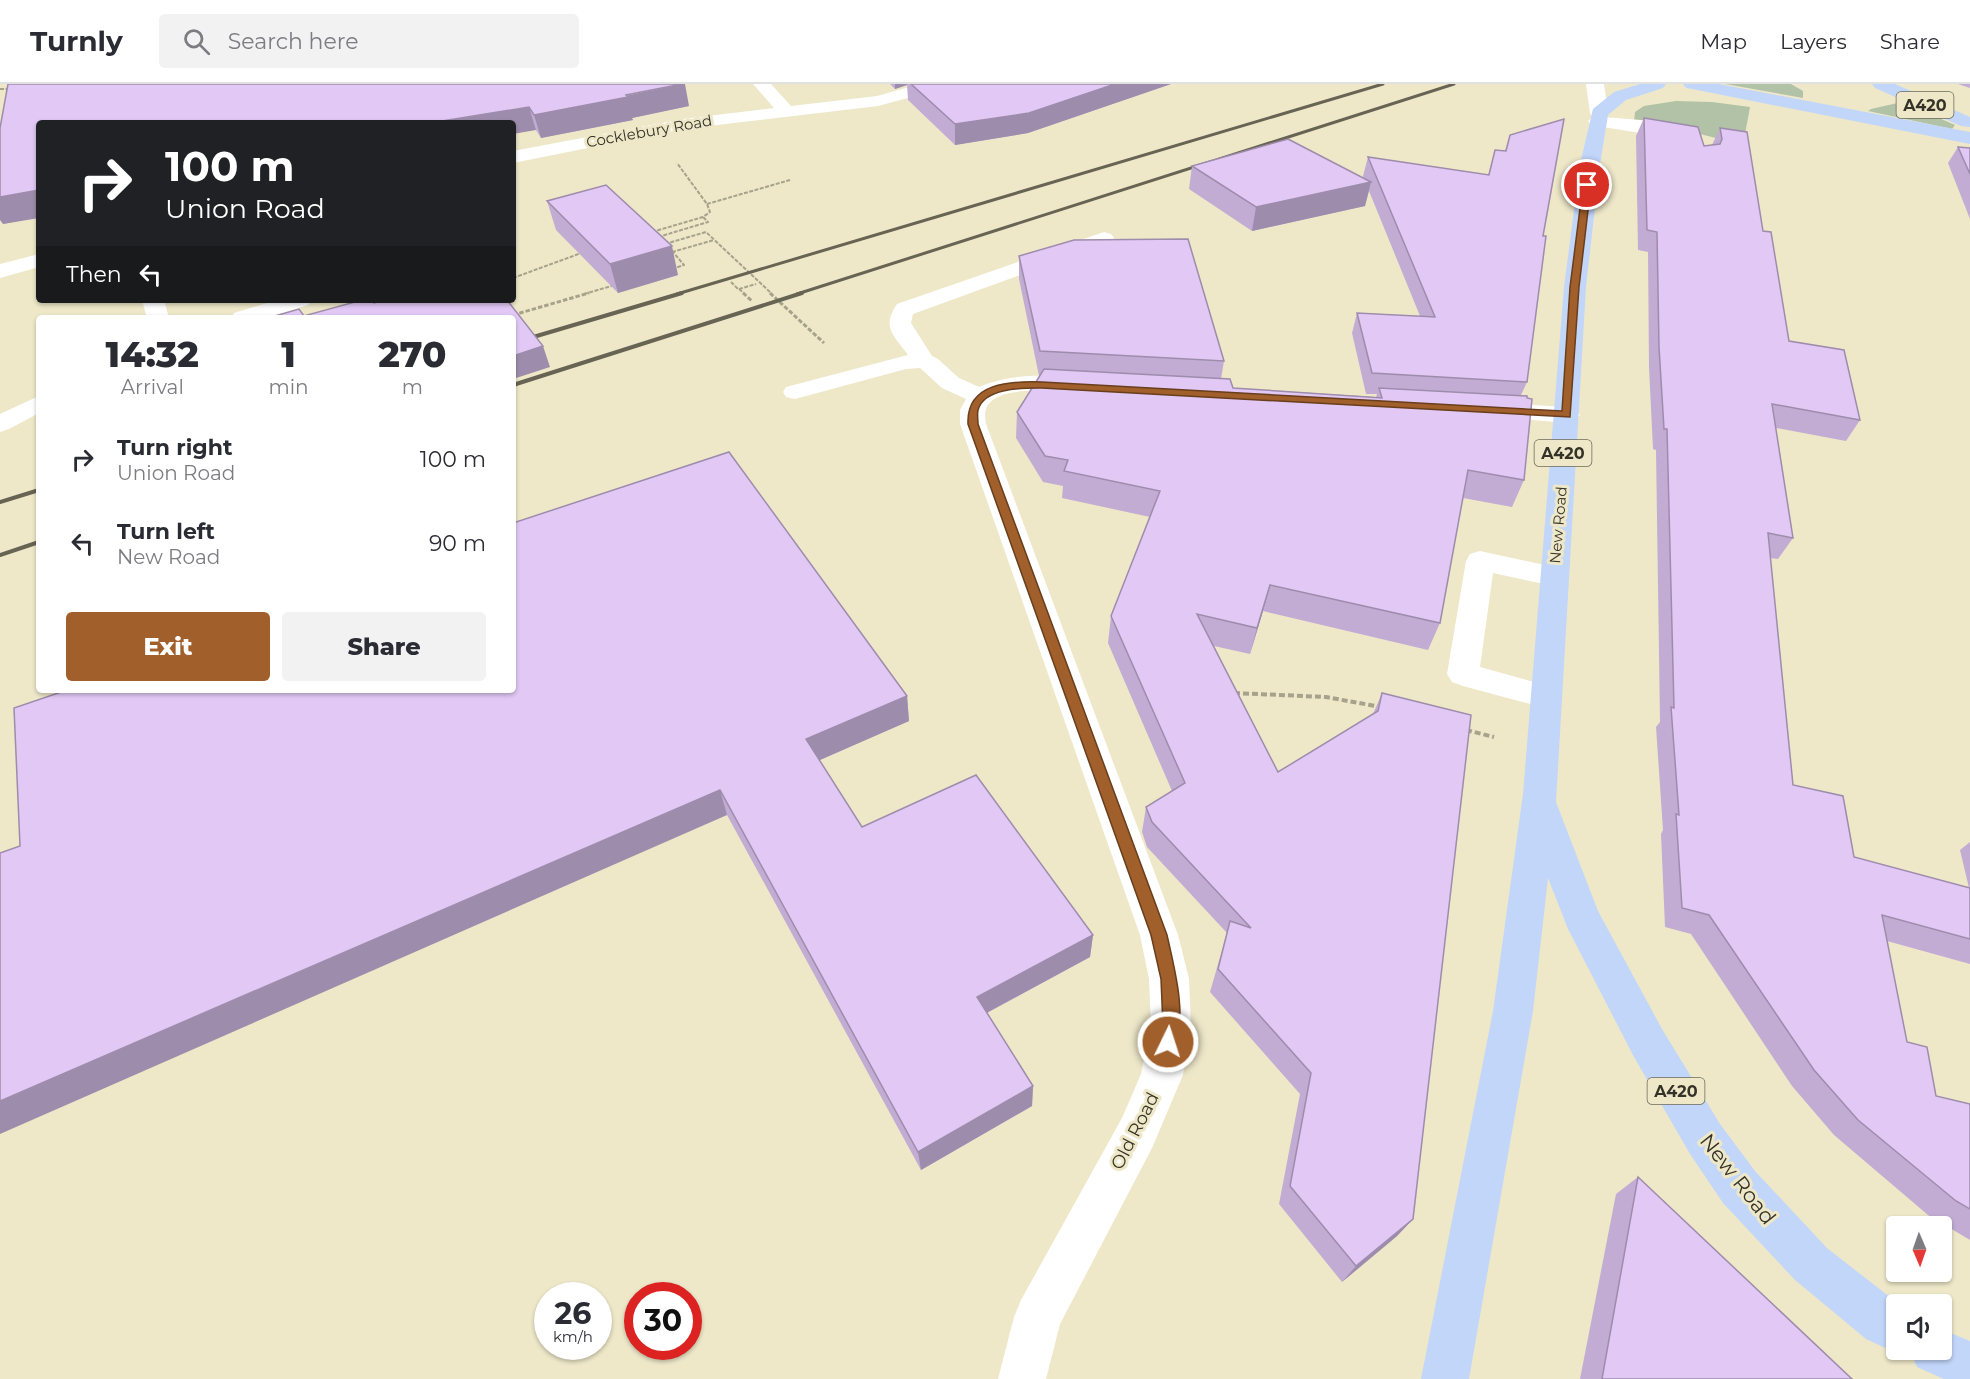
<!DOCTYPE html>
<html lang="en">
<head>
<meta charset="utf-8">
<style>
	body { margin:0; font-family:Montserrat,sans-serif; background:#f2f2f3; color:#2b2b33; height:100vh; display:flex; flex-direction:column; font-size:22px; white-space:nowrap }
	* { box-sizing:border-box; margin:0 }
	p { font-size:20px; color:#7c7c81 }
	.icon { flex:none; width:33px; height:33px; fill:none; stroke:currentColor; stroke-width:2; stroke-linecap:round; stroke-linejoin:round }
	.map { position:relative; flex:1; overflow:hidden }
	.details { position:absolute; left:36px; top:231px; width:480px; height:378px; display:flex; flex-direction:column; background:#fff; border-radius:6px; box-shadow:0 2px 4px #0004 }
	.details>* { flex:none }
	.guide { position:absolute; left:36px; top:36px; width:480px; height:183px; border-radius:6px; box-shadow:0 2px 4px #0004; background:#202124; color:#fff; overflow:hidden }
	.needle { width:39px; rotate:178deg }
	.buttons { position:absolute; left:1886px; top:1132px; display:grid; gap:12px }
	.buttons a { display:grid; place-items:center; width:66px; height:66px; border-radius:6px; background:#fff; box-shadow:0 2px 4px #0004; font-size:30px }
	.speed { position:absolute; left:534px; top:1198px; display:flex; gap:12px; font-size:30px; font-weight:700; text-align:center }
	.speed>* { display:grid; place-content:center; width:78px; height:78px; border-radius:50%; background:#fff; box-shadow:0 2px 4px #0004; line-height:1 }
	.speed small { font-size:15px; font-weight:400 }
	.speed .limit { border:9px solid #d22; background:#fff; color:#111 }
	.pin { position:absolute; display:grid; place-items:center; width:51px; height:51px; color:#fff; margin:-26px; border:3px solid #fff; border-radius:50%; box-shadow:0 2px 6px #0007 }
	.me { position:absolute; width:66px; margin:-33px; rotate:4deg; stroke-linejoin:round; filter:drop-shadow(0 0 4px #0008) }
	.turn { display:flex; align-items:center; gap:21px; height:126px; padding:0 30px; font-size:27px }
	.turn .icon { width:78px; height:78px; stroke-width:2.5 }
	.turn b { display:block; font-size:42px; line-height:51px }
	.then { display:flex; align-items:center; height:57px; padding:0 30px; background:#0003; gap:12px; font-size:22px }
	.eta { display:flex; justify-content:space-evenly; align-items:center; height:102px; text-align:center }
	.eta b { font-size:36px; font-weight:800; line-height:42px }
	.button { display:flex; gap:12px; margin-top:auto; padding:12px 30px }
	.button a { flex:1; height:69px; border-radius:6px; background:#a15f2b; color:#fff; font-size:24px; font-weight:800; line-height:69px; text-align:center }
	.button a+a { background:#f2f2f3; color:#2b2b33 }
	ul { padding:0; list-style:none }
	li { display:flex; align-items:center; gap:18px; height:84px; padding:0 30px }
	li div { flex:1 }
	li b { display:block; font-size:22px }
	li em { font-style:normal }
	header { display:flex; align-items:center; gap:36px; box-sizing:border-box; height:84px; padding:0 30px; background:#fff; border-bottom:2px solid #e1e1e2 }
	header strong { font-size:28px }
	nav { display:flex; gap:33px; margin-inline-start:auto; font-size:21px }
	.search { width:420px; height:54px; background:#f2f2f3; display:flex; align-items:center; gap:15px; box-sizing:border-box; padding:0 21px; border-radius:6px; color:#7c7c81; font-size:22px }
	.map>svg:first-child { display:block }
</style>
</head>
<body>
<header>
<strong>Turnly</strong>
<div class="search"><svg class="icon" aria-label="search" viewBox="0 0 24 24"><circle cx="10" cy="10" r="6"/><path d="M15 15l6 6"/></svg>Search here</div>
<nav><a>Map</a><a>Layers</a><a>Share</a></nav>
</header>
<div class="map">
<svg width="1970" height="1295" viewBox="0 0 1970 1295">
	<rect width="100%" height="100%" fill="#eee8c9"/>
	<g fill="#b1c2a7">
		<path d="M1725,0H1791L1803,7V14Z"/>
		<path d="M1676,17L1712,18L1750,23L1743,61L1700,50L1634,38L1635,28L1644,22Z"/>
		<path d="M1902,18L1955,41L1952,45L1868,27L1871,25Z"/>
	</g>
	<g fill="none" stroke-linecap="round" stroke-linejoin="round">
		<g stroke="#a7a28b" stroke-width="2" stroke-dasharray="4 1.5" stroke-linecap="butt">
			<path d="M0,5H11"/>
			<path d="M707,120L790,96"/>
			<path d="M652,148L703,133L710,128L707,120L677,79"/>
			<path d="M658,153L708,138L703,133"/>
			<path d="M665,160L706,148L772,210"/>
			<path d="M672,168L714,156"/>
			<path d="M672,185L684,181L673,168"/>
			<path d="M513,194L584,168"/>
			<path d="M731,198L738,205"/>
			<path d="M739,205L756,200"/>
			<path d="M739,205L745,210"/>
			<path d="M584,210L615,201"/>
		</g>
		<g stroke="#a7a28b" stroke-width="3" stroke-dasharray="4.5 2" stroke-linecap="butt">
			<path d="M743,209L752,217"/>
			<path d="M770,209L824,259"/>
			<path d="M513,231L589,209"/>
		</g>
		<g stroke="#a7a28b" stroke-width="4" stroke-dasharray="6 3" stroke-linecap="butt">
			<path d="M1234,609L1326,613L1381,623"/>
			<path d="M1466,646L1494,653"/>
		</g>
		<g fill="#fff" fill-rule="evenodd">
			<path d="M753,0H771L791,22L877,12L920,0H948L945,4L878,22L683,45L513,79V67L683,35L774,24Z"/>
			<path d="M1586,0H1604L1608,29L1605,33C1623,35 1683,37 1692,50L1689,54L1683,56L1591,41L1588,37L1593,33L1590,29Z"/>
			<path d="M1104,148L1111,150L1114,154L1111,158L913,230L911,239L932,272L938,275L959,294L979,303C1011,289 1055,289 1089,298L1092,303L1089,308L1080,310C1057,308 1002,300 988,321C984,327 985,334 986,340L1178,851L1189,895L1191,942L1183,991L1152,1064L1060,1240L1046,1295H998L1014,1233L1021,1216L1122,1034L1141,990L1151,942L1149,895L1140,851L960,340V326L966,315L942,304L920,284L906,285L795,315L786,313L783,308L786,303L908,271C894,251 881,244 897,220Z"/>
			<path d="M39,170V183L0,194V180Z"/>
			<path d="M142,216H164L169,234H147Z"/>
			<path d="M277,216H311L308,221L266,234H231L234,229Z"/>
			<path d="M39,312V329L9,345L0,348V330Z"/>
			<path d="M1485,318L1567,323L1576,326L1580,331L1576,336L1567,339L1476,331L1472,326L1476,321Z"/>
			<path d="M1480,467L1563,485L1568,492L1563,499L1553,502L1493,489L1480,583L1556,604L1561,612L1556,620L1545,624L1463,602L1452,598L1447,590L1466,477L1470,470Z"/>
		</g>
		<g fill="#c2d6fa" fill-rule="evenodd">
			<path d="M1640,0H1666L1663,4L1626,16L1608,31L1600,80L1586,203L1556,718L1598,827L1662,945L1720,1040L1755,1087L1827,1164L1900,1221H1896V1266H1903L1896,1269L1866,1255L1795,1196L1723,1119L1690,1070L1634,973L1568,845L1548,794L1533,927L1469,1295H1421L1493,927L1523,710L1564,203L1580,80L1593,25L1614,8Z"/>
			<path d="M1683,0H1719L1970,48V60L1692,5L1686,4Z"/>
			<path d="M1872,0H1895L1970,33V43L1961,42L1875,4Z"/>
			<path d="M1941,1245L1970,1257V1295H1944L1917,1283L1910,1266H1941Z"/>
		</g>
		<g stroke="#676453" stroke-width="3">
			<path d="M677,210L1383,0"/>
			<path d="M797,210L1454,0"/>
		</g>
		<g stroke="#676453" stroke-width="4">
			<path d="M513,259L682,209"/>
			<path d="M513,301L802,209"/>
			<path d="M0,418L39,406"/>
			<path d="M0,471L39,458"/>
		</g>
	</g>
	<g fill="#c2acd3">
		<path d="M8,0L689,22L632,34L633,36L541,54L536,46L513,39L3,140Z"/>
		<path d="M890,0H1171L1028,49L955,61L908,16L907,1L895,5Z"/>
		<path d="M1958,0H1970V4Z"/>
		<path d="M1644,34L1704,62L1712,61L1720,44L1763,147L1789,257L1860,336L1846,357L1776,344L1793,454L1778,475L1770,474L1793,701L1854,773L1969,804L1960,766L1970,758V880L1887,857L1907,958L1936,1012L1970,1020V1156L1928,1131L1834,1051L1792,1002L1691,850L1665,843L1661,750L1663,746L1656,643L1660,638L1656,366L1653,365L1649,283L1648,168L1638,166L1636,52Z"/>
		<path d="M1510,51L1543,152L1527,298L1521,311L1524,396L1512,423L1463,414L1440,539L1428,566L1263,527L1250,570L1214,562L1278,688L1373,630L1382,609L1413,1135L1397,1152L1342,1198L1279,1120L1300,1010L1210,908L1227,849L1147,763L1142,748L1146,723L1172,707L1108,559L1111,532L1150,433L1062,414L1063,402L1043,398L1016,354L1017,328L1039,292L1019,195V172L1224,277L1221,295L1233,304L1376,313L1377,310H1366L1352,249L1357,229L1420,232L1369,107L1365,122L1252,147L1189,105L1192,82L1364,95L1363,92L1368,73L1488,91L1495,66L1505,67Z"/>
		<path d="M1958,63L1970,64V135L1948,79Z"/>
		<path d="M547,117L678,191L618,209L556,146Z"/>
		<path d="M907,612L909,637L819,676L862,743L1093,851L1090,873L987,929L1033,1002L1032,1022L921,1086L727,731L20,762Z"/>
		<path d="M1638,1093L1852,1295H1580L1616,1110Z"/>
	</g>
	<g fill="#9e8cac">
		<path d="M682,0H685L689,22L632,34L633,36L541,54L534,31Z"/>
		<path d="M895,0H907V1L895,5Z"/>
		<path d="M1115,0H1171L1028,49L955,61V40Z"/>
		<path d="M529,23L536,46L513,50V39H430Z"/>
		<path d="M1371,98L1365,122L1252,147L1256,123Z"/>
		<path d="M39,106V134L3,140L0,136V113Z"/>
		<path d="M672,162L678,191L618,209L610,180Z"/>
		<path d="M543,262L550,283L513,295V272Z"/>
		<path d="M1270,501L1263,527L1250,570L1257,544Z"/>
		<path d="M907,612L909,637L811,680L806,655Z"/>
		<path d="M720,706L727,731L0,1050V1017Z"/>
		<path d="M1093,851L1090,873L977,934V913Z"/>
		<path d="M1033,1002L1032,1022L921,1086L918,1068Z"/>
		<path d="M1413,1135L1397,1152L1342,1198L1356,1182Z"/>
	</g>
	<g fill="#e1c8f5" stroke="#9e8cac" stroke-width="1.5">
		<path d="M8,0H682L626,11L628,13L534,31L529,23L430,39H39V106L0,113V44Z"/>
		<path d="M911,0H1115L1029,29L955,40Z"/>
		<path d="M1644,34L1698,43L1704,62L1720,60L1722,55L1720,44L1747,48L1763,147L1771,148L1789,257L1844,266L1860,336L1772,320L1793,454L1768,449L1793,701L1843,712L1854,773L1970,804V855L1882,831L1907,958L1927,963L1936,1012L1970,1020V1125L1956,1117L1858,1036L1814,986L1709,831L1682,824L1676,730L1679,731L1671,623L1674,624L1667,345H1664L1659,263L1657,148L1647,146Z"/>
		<path d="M1564,35L1543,152H1546L1527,298L1372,289L1357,229L1435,233L1368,73L1489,91L1495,66L1506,67L1510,51Z"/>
		<path d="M1288,55L1371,98L1256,123L1192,82Z"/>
		<path d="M1958,63L1970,64V90Z"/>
		<path d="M606,101L672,162L610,180L547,117Z"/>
		<path d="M1188,155L1224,277L1040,267L1019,172L1074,156Z"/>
		<path d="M362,216H372L374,219L386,216H507L543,262L513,272V234H268L299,225L304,232Z"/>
		<path d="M1044,285L1230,295L1233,304L1382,314L1379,304L1527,312V314L1532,315L1524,396L1468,386L1440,539L1270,501L1257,544L1197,530L1278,688L1378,627L1382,609L1471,631L1413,1135L1356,1182L1290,1102L1311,989L1218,885L1230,837L1251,844L1152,738L1146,723L1185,699L1111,532L1160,407L1064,387L1068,376L1045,372L1017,328Z"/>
		<path d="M729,368L907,612L806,655L862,743L976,691L1093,851L977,913L1033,1002L918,1068L720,706L0,1017V769L20,762L14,624L67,606H513V439Z"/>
		<path d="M1638,1093L1852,1295H1602Z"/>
	</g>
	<path fill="#a15f2b" stroke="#693e1c" stroke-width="1.5" d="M1587,98L1591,101L1579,203L1570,333L1042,304C1025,304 984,303 978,326C977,330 978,336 978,340L1167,851C1174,883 1188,933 1174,964L1168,966L1162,964L1160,958L1163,942L1161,895L1151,851L968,340C966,298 1011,297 1042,298L1562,327L1570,203L1583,101Z"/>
	<g text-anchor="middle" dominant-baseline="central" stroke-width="6" stroke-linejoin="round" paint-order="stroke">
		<g font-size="15" fill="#353327" stroke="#eee8c9">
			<text transform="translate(649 47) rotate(-10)">Cocklebury Road</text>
			<text transform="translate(1558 441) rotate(-85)">New Road</text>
		</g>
		<g fill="#eee8c9" stroke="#6c6958" stroke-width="1.5">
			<rect x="1896.5" y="8" width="57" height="26" rx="4.5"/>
			<rect x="1534.5" y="356" width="57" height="26" rx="4.5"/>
			<rect x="1647.5" y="994" width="57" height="26" rx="4.5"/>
		</g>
		<g font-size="16" font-weight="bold" fill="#353327">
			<text x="1925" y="21">A420</text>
			<text x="1563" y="369">A420</text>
			<text x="1676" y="1007">A420</text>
		</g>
		<g font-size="18" fill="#353327" stroke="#eee8c9">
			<text transform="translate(1135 1047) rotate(-63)">Old Road</text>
		</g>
		<g font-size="21" fill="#353327" stroke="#eee8c9">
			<text transform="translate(1738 1095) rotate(52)">New Road</text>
		</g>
	</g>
</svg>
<div class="buttons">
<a><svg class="needle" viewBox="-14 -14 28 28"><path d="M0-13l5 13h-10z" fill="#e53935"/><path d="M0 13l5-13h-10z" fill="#7c7c81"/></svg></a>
<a><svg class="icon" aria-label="sound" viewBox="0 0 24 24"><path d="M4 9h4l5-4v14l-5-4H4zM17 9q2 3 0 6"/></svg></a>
</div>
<div class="speed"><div>26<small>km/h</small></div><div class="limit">30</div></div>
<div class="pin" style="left:1587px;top:101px;background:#d93025"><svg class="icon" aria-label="arrive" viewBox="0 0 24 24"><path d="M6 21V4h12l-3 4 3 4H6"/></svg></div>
<svg class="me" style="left:1168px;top:958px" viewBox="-20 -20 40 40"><circle r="17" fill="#a15f2b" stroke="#fff" stroke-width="3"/><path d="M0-11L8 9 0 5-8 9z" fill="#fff"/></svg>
<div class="guide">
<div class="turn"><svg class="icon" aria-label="right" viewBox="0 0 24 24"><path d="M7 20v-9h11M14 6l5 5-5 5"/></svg><div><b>100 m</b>Union Road</div></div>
<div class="then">Then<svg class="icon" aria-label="left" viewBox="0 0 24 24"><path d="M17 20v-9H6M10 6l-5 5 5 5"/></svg></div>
</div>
<section class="details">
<div class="eta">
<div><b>14:32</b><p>Arrival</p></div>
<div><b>1</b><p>min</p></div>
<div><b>270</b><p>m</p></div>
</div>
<ul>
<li><svg class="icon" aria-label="right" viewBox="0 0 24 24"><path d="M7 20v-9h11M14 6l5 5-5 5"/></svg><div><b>Turn right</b><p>Union Road</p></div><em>100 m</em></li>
<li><svg class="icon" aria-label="left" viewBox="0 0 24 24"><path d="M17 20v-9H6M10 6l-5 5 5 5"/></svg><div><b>Turn left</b><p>New Road</p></div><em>90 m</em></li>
</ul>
<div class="button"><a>Exit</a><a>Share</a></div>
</section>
</div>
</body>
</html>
